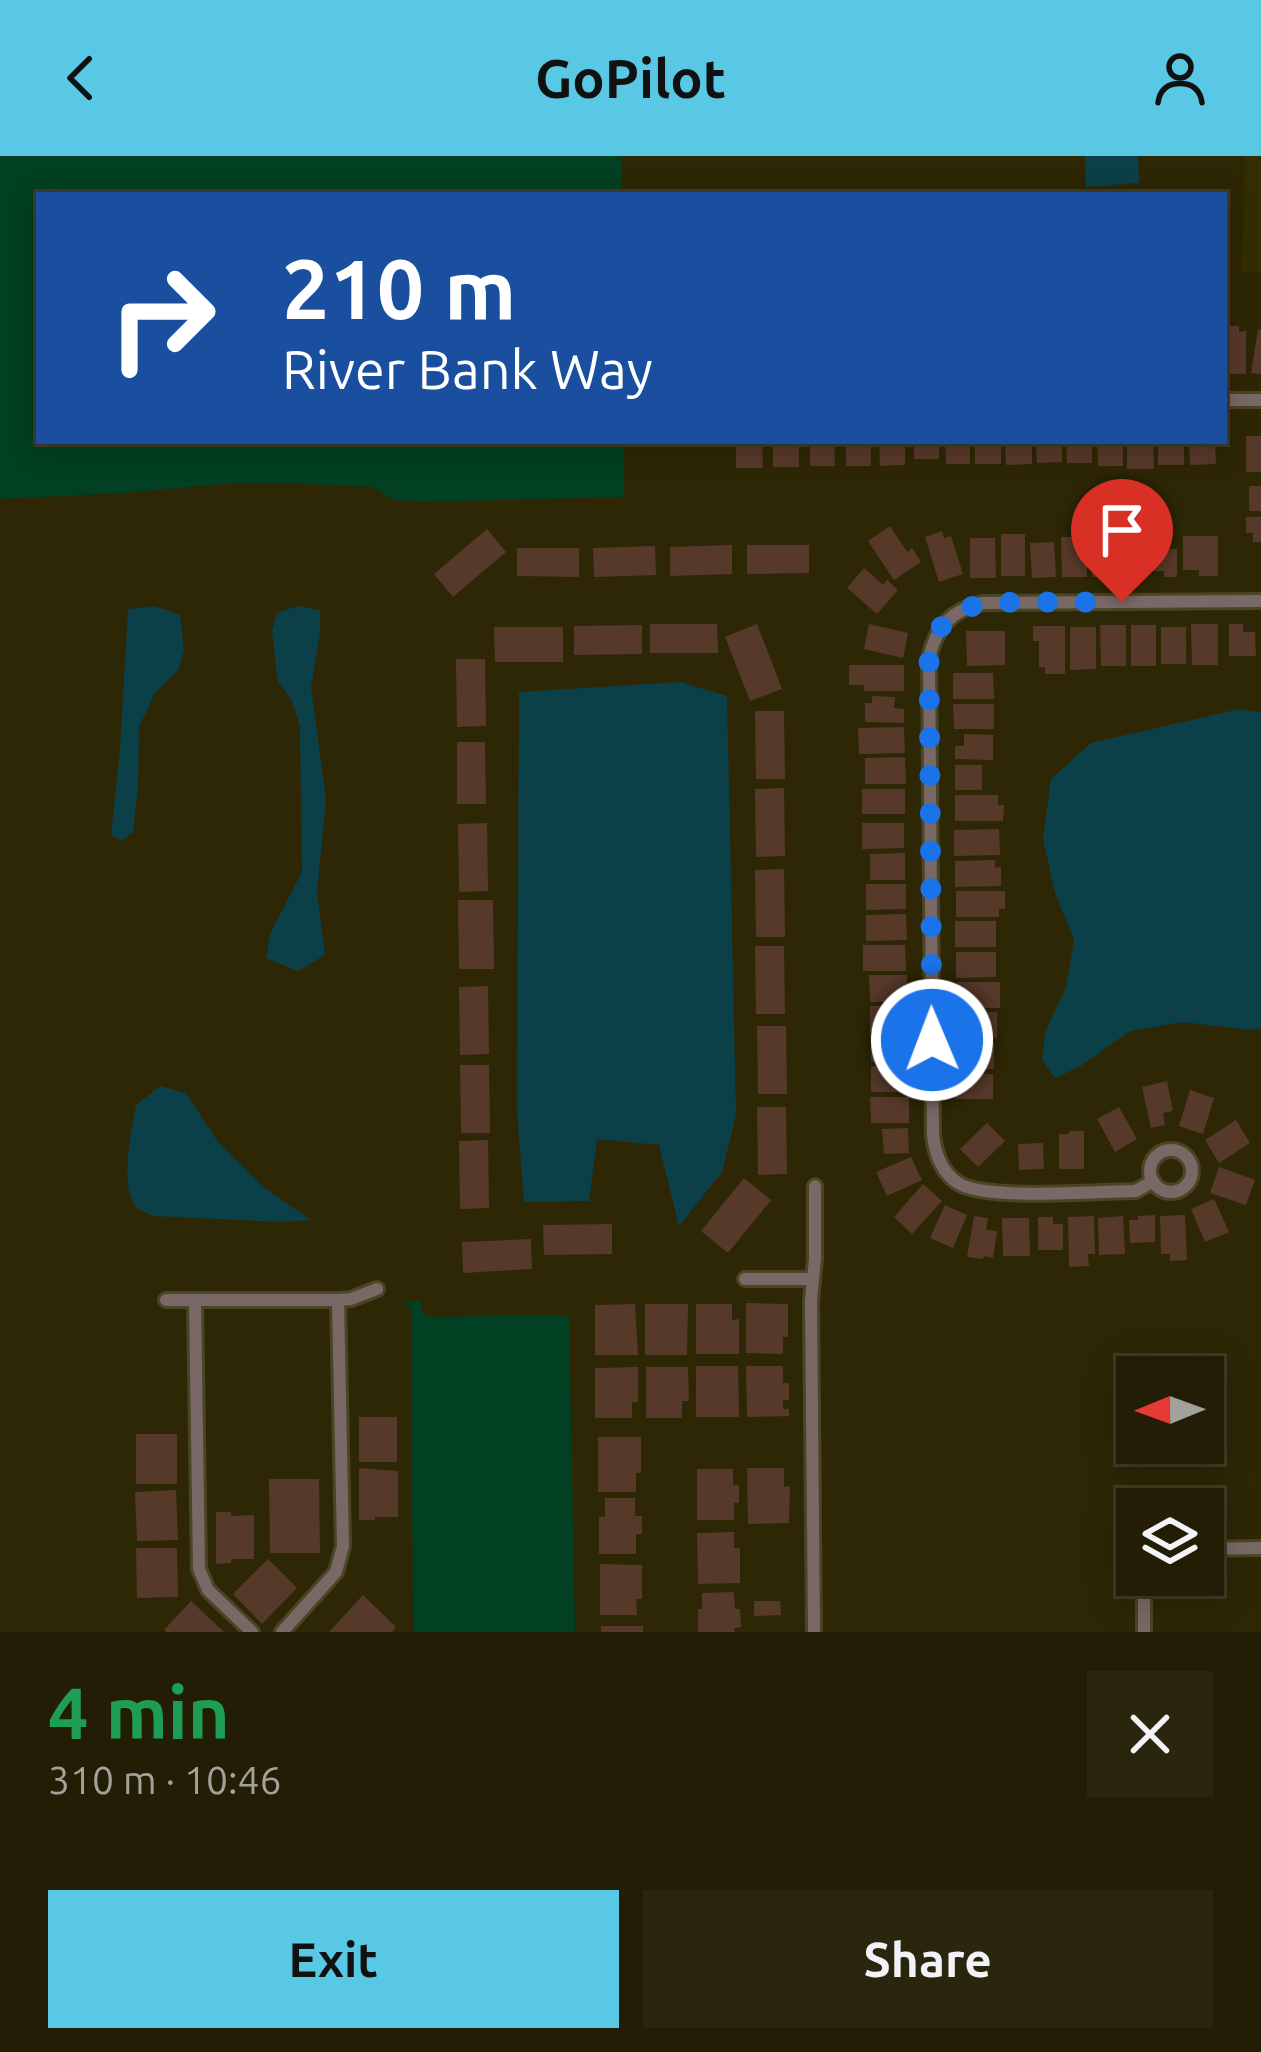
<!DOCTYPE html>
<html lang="en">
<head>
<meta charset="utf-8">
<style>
	body { margin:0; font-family:Ubuntu,sans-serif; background:#2a260e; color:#f1f3f6; height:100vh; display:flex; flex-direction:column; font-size:45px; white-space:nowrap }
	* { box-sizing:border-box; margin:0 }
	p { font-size:39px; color:#a2a29a }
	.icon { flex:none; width:66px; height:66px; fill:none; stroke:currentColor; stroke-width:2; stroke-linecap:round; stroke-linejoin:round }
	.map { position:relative; height:1476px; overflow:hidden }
	.details { display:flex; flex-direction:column; background:#221d04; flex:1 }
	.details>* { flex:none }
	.top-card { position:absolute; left:36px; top:36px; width:1191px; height:252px; border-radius:0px; box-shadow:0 6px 30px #0003,0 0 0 3px #3f3b26; background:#1a4fa0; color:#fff; overflow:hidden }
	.needle { width:78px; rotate:269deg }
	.buttons { position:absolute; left:1116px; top:1200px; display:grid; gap:24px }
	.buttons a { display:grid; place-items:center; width:108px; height:108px; border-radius:0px; background:#221d04; box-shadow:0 6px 30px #0003,0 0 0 3px #3f3b26; font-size:60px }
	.pin { position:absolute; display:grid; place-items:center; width:102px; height:102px; color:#fff; margin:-123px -51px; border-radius:50% 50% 50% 0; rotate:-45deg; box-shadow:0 0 12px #0007 }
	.pin .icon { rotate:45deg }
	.me { position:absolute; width:132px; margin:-66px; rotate:359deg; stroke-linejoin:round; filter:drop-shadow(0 0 9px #0008) }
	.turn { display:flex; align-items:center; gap:42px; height:252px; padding:0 48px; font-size:54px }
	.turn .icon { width:156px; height:156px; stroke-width:2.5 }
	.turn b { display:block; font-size:84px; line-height:102px }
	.round { display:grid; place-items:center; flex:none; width:126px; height:126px; border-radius:0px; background:#2a260e }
	.summary { display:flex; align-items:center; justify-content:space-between; height:204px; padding:0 48px }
	h1 { font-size:72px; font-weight:700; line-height:90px; color:#1e9e55 }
	.action { display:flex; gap:24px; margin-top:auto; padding:24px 48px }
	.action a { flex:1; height:138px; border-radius:0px; background:#59c8e4; color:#111; font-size:48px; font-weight:700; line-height:138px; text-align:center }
	.action a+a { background:#2a260e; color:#f1f3f6 }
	header { display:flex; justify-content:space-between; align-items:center; height:156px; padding:0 48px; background:#59c8e4; color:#111; font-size:54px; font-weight:700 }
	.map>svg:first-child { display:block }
</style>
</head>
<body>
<header><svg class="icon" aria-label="back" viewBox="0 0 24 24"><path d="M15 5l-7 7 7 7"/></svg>GoPilot<svg class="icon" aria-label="person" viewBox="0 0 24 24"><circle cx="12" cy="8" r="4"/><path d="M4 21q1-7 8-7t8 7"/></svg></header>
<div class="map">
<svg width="1261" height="1476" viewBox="0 0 1261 1476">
	<rect width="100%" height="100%" fill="#2d2705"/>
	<path fill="#352d02" d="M1245,0H1261V116H1242Z"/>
	<g fill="#014022">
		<path d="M0,0H622V39H39V285H624V341L414,346L392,343L373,331L287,327L222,328L123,337L0,343Z"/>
		<path d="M421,1144L422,1155L428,1161L569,1159L575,1476H413L411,1153L404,1146Z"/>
	</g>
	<g fill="#0c4048">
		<path d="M1085,0H1138L1139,27L1086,31Z"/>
		<path d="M155,450L180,459L184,494L179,513L155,537L139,571L138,632L133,676L122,685L111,679L120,594L128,453Z"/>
		<path d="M298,450L320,454V476L311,531L326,643L317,736L325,799L298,815L266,802L270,778L302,716L300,570L292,545L278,526L272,476L277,457Z"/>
		<path d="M680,526L727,540L736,959L722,1016L679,1070L659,989L597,983L589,1045L524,1046L517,956L519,536Z"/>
		<path d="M1239,553L1261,556V872L1249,874L1183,866L1130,875L1079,911L1055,922L1042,904L1045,876L1066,832L1074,784L1055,737L1043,682L1051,623L1091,587Z"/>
		<path d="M160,930L186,937L218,986L266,1033L311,1064L281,1066L153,1060C147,1057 140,1055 136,1050C119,1033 132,972 136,949Z"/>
	</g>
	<g fill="#57392a">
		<path d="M1224,170H1239V176L1246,175V218H1224Z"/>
		<path d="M1258,173L1261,174V218L1251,217Z"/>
		<rect x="1246" y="280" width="15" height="36"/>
		<path d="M736,285H762L763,312H736Z"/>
		<rect x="773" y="285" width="26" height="26"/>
		<path d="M810,285H834L835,310H810Z"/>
		<rect x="846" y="285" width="25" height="25"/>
		<path d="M879,285H905V309L880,310Z"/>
		<rect x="914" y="285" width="25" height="18"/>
		<path d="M945,285H970V308H946Z"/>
		<rect x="975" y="285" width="26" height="23"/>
		<path d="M1005,285H1032V308L1006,309Z"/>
		<path d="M1036,285H1062V306L1037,307Z"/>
		<path d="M1066,285H1092V307H1067Z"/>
		<path d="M1097,285H1123V310H1098Z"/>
		<path d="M1127,285H1153L1154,313H1127Z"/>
		<rect x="1158" y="285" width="26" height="24"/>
		<path d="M1189,285H1215L1216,308L1190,309Z"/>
		<rect x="1249" y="330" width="12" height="25"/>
		<path d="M1246,361H1261V386H1253V377H1246Z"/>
		<path d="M890,370L907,396L912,392L921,406L894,424L868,385Z"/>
		<path d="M487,373L506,396L453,441L434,418Z"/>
		<path d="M942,375L944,382L951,380L963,418L939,426L925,381Z"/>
		<rect x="1001" y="378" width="24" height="42"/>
		<path d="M1122,378H1147V421H1123Z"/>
		<rect x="1092" y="380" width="25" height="41"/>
		<path d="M1183,380H1218V420H1199V414H1183Z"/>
		<path d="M1061,381H1087V421H1062Z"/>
		<path d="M970,382H995L996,422H970Z"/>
		<path d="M1054,386L1056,421L1032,422L1030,387Z"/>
		<path d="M732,389V418L670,420V391Z"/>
		<path d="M747,389H809V417L747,418Z"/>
		<path d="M655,390L656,419L594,421L593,392Z"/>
		<path d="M517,392H579V421L517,420Z"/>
		<path d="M1153,393H1177V421H1164V415H1153Z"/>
		<path d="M864,412L883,429L887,424L898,434L877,458L847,432Z"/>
		<path d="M650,468H717L718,497H650Z"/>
		<path d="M757,468L782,533L750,545L725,481Z"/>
		<path d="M869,468L908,477L903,502L864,493Z"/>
		<path d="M1191,468H1218V509H1192Z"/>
		<path d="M1229,468H1243V476H1255L1256,500H1229Z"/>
		<path d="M642,469V498L574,499V470Z"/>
		<path d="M1100,469H1126V510H1101Z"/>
		<rect x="1131" y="469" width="25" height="41"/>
		<path d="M1033,470H1065V518H1045V511H1039V485H1033Z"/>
		<path d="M494,471H563V506H495Z"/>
		<path d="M1070,471H1096V513L1070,514Z"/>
		<rect x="1161" y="471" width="25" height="37"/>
		<path d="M966,475H1005V509L967,510Z"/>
		<path d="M456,503H485L486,570L457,571Z"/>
		<path d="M849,509H904V535H864V529H849Z"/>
		<path d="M953,517H993L994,543H953Z"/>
		<path d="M872,540L895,541L894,552L904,553V567L865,566V547H872Z"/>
		<path d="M953,548H994V573H954Z"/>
		<path d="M755,555H784L785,623H756Z"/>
		<path d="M904,571L905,597L859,598L858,572Z"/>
		<path d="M964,578L993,579V604L955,603V590H964Z"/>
		<path d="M457,586H485L486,648H457Z"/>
		<path d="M905,601L906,628H865V602Z"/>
		<rect x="955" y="609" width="27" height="25"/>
		<path d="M784,632L785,700L756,701L755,633Z"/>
		<rect x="862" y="633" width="43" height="25"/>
		<path d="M955,639H998V649H1004L1003,665H955Z"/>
		<path d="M487,667L488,735L459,736L458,668Z"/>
		<path d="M862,667H904V692L862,693Z"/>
		<path d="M999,673L1000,699L954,700V674Z"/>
		<path d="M905,697V724H870V698Z"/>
		<path d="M995,704V712L1001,711V730L955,731V705Z"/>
		<path d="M784,713L785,781H756L755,714Z"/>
		<path d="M866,728H906V753L866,754Z"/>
		<path d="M956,735H1005V753H999V761H956Z"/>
		<path d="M458,744H493L494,813H459Z"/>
		<path d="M906,758L907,784L866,785V759Z"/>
		<rect x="955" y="765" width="41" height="26"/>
		<path d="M863,789H905L906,815H863Z"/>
		<path d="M755,790H784L785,858H756Z"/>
		<path d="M956,796H996V821L956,822Z"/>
		<path d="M869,819H907L906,846H870Z"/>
		<rect x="957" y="826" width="43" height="26"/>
		<path d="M488,830L489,898L460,899L459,831Z"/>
		<path d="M907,849L908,876H870V850Z"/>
		<path d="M997,856V882H956V857Z"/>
		<path d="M757,870H786L787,938H758Z"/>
		<rect x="871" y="880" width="37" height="26"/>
		<rect x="956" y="887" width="38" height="26"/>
		<path d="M460,909H489L490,977H461Z"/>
		<path d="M871,910H906L908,936H871Z"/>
		<rect x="956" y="918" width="37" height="25"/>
		<path d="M1167,925L1173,955L1163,957L1165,969L1151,972L1142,931Z"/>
		<path d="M1190,934L1214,942L1203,978L1179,970Z"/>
		<path d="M870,941H909V967H871Z"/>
		<path d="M757,951H786L787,1018L758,1019Z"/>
		<path d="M1119,951L1137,983L1115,996L1097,963Z"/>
		<path d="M1236,964L1250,987L1219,1007L1205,984Z"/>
		<path d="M987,967L1005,985L978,1011L960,993Z"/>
		<path d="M908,972L909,997L884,998L882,973Z"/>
		<path d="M1069,975H1084V1013H1059V978H1069Z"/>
		<path d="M488,984L489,1052L460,1053L459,985Z"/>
		<path d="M1043,987L1044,1013L1019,1014L1018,988Z"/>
		<path d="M911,1001L922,1024L887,1040L876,1016Z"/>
		<path d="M1219,1011L1255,1024L1246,1049L1210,1037Z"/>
		<path d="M744,1022L771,1044L728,1097L701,1075Z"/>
		<path d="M923,1028L942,1045L912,1078L894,1061Z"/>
		<path d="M1214,1043L1229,1076L1205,1086L1191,1053Z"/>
		<path d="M945,1049L967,1059L953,1092L930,1082Z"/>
		<path d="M1155,1059V1086L1130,1087L1129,1064H1138V1060Z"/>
		<path d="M1185,1059L1187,1104L1170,1105V1098H1161L1160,1060Z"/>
		<path d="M974,1060L988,1062L986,1074L997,1075L993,1102L984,1100L983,1103L967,1101Z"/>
		<path d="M1094,1060L1095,1098H1088L1089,1110L1069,1111L1068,1061Z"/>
		<path d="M1123,1060L1125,1098L1099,1099L1098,1062Z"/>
		<path d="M1038,1061H1053V1068H1063V1094H1038Z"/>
		<path d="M1002,1062H1029L1030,1100H1003Z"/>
		<path d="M612,1068V1098L544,1099L543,1069Z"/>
		<path d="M531,1083L532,1113L463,1117L462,1086Z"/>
		<path d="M746,1147L788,1148V1181H783V1198L746,1197Z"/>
		<path d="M635,1148L638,1199H595V1149Z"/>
		<path d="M645,1148H688L687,1199H645Z"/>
		<path d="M696,1148H732V1164L739,1163V1198H696Z"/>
		<path d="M696,1210H738L739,1261H696Z"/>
		<path d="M746,1210H783V1227H789V1244H783V1253H789V1260L747,1261Z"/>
		<path d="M638,1211V1246H632V1262H595V1212Z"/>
		<path d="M646,1211H688L689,1245H682V1262H646Z"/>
		<rect x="359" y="1261" width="38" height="45"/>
		<rect x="136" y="1278" width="41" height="50"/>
		<path d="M598,1281H641V1317H636V1336H598Z"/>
		<path d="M359,1312L398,1315V1361H375V1364H359Z"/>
		<path d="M747,1312H784V1331L790,1330L789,1367L748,1368Z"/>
		<path d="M697,1313H733V1329H739V1347H734V1364H697Z"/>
		<path d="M269,1323H319L320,1397H270Z"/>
		<path d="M176,1334L178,1384L137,1385L135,1336Z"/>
		<path d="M605,1342H635V1360H642V1378H636V1398H599V1361H605Z"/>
		<path d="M216,1356H231V1360L254,1359V1403H231V1407L216,1408Z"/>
		<path d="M734,1376V1392H740V1427L698,1428L697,1377Z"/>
		<path d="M136,1392H177L178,1441L137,1442Z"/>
		<path d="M268,1403L297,1432L262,1468L233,1438Z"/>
		<path d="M600,1408L642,1409V1443H636L637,1459H600Z"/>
		<path d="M734,1436L735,1453H740L741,1471L734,1472L735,1476H698V1453H702V1437Z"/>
		<path d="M363,1439L396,1471L392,1476H329Z"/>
		<path d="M191,1445L224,1476H166L164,1474Z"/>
		<path d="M754,1445H780L781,1459L754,1460Z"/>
		<rect x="601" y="1470" width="42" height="6"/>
	</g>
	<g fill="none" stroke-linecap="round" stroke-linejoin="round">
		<g stroke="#4a4525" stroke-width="18">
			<g id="street">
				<path d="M1224,244H1261"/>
				<circle cx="1171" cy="1015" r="21"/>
				<path d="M1153,1025L1136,1035C1099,1035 985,1045 958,1027C941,1016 935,997 933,979L929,503C935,472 952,453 983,447L1261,445"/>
				<path d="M745,1123H813"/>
				<path d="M166,1144H338L351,1143L377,1133"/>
				<path d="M195,1144L199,1413L208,1434L252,1476"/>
				<path d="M1203,1393L1261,1392"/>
				<path d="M282,1476L336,1416L343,1390L338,1144"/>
				<path d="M814,1476L811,1145L815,1103V1030"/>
				<path d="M1144,1476V1419"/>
			</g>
		</g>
		<use href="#street" stroke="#796866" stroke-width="12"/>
	</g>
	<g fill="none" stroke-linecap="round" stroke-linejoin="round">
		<path stroke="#1a73e8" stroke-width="21" stroke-dasharray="0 37.8" d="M932,884L929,503C940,442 984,447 1035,446C1064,446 1093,446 1122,446"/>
	</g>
</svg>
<div class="buttons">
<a><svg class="needle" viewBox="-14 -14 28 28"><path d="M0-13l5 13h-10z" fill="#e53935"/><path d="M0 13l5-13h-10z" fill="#a2a29a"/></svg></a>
<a><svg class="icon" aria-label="layers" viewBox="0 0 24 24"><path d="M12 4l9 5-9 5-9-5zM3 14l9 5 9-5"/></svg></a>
</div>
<div class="pin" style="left:1122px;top:446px;background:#d93025"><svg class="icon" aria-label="arrive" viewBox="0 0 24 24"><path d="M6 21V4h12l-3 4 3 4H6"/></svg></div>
<svg class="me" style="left:932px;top:884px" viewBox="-20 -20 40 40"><circle r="17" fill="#1a73e8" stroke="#fff" stroke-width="3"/><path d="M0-11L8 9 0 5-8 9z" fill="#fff"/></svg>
<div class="top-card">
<div class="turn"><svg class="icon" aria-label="right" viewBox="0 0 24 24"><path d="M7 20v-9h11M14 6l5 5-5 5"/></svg><div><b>210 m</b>River Bank Way</div></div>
</div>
</div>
<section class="details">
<div class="summary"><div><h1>4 min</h1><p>310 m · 10:46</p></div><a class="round"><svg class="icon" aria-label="close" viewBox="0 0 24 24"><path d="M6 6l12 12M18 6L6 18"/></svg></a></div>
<div class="action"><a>Exit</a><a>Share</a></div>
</section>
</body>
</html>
